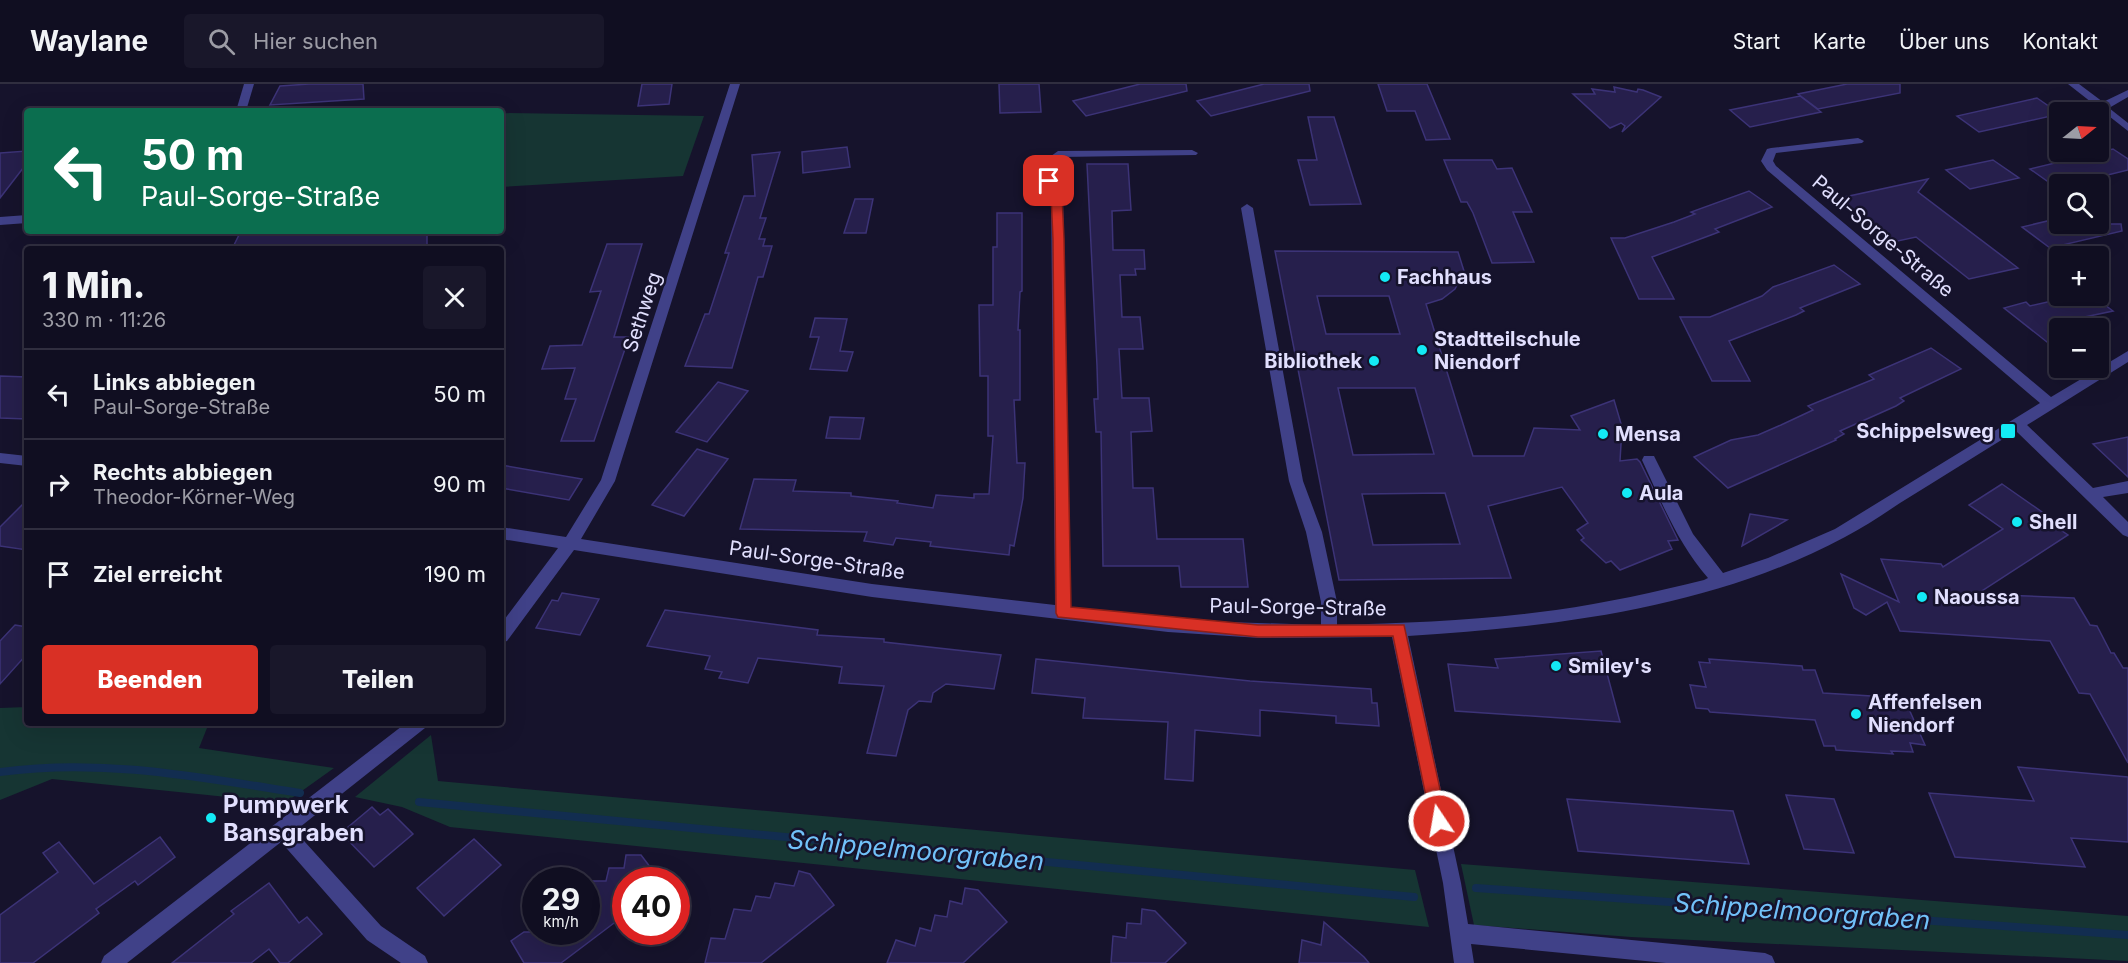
<!DOCTYPE html>
<html lang="de">
<head>
<meta charset="utf-8">
<style>
	body { margin:0; font-family:Inter,sans-serif; background:#19172a; color:#f1f3f6; height:100vh; display:flex; flex-direction:column; font-size:22px; white-space:nowrap }
	* { box-sizing:border-box; margin:0 }
	p { font-size:20px; color:#9c9ca5 }
	.icon { flex:none; width:33px; height:33px; fill:none; stroke:currentColor; stroke-width:2; stroke-linecap:round; stroke-linejoin:round }
	.map { position:relative; flex:1; overflow:hidden }
	.side { position:absolute; left:24px; top:162px; width:480px; height:480px; display:flex; flex-direction:column; background:#100e21; border-radius:6px; box-shadow:0 6px 24px #0002,0 0 0 2px #302e3f }
	.side>* { flex:none }
	.guide { position:absolute; left:24px; top:24px; width:480px; height:126px; border-radius:6px; box-shadow:0 6px 24px #0002,0 0 0 2px #302e3f; background:#0b6e4f; color:#fff; overflow:hidden }
	.needle { width:39px; rotate:72deg }
	.tools { position:absolute; left:2049px; top:18px; display:grid; gap:12px }
	.tools a { display:grid; place-items:center; width:60px; height:60px; border-radius:6px; background:#100e21; box-shadow:0 6px 24px #0002,0 0 0 2px #302e3f; font-size:30px }
	.speed { position:absolute; left:522px; top:783px; display:flex; gap:12px; font-size:30px; font-weight:700; text-align:center }
	.speed>* { display:grid; place-content:center; width:78px; height:78px; border-radius:50%; background:#100e21; box-shadow:0 6px 24px #0002,0 0 0 2px #302e3f; line-height:1 }
	.speed small { font-size:15px; font-weight:400 }
	.speed .limit { border:9px solid #d22; background:#fff; color:#111 }
	.pin { position:absolute; display:grid; place-items:center; width:51px; height:51px; color:#fff; margin:-26px; border-radius:12px; box-shadow:0 3px 9px #0006 }
	.me { position:absolute; width:66px; margin:-33px; rotate:348deg; stroke-linejoin:round; filter:drop-shadow(0 0 4px #0008) }
	.turn { display:flex; align-items:center; gap:21px; height:126px; padding:0 18px; font-size:27px }
	.turn .icon { width:78px; height:78px; stroke-width:2.5 }
	.turn b { display:block; font-size:42px; line-height:51px }
	.round { display:grid; place-items:center; flex:none; width:63px; height:63px; border-radius:6px; background:#19172a }
	.overview { display:flex; align-items:center; justify-content:space-between; height:102px; padding:0 18px }
	h1 { font-size:36px; font-weight:800; line-height:45px }
	.primary-button { display:flex; gap:12px; margin-top:auto; padding:12px 18px }
	.primary-button a { flex:1; height:69px; border-radius:6px; background:#d93025; color:#fff; font-size:24px; font-weight:800; line-height:69px; text-align:center }
	.primary-button a+a { background:#19172a; color:#f1f3f6 }
	ul { padding:0; list-style:none }
	li { display:flex; align-items:center; gap:18px; height:90px; padding:0 18px; border-top:2px solid #302e3f }
	li div { flex:1 }
	li b { display:block; font-size:22px }
	li em { font-style:normal }
	header { display:flex; align-items:center; gap:36px; box-sizing:border-box; height:84px; padding:0 30px; background:#100e21; border-bottom:2px solid #302e3f }
	header strong { font-size:28px }
	nav { display:flex; gap:33px; margin-inline-start:auto; font-size:21px }
	.search { width:420px; height:54px; background:#19172a; display:flex; align-items:center; gap:15px; box-sizing:border-box; padding:0 21px; border-radius:6px; color:#9c9ca5; font-size:22px }
	.map>svg:first-child { display:block }
</style>
</head>
<body>
<header>
<strong>Waylane</strong>
<div class="search"><svg class="icon" aria-label="search" viewBox="0 0 24 24"><circle cx="10" cy="10" r="6"/><path d="M15 15l6 6"/></svg>Hier suchen</div>
<nav><a>Start</a><a>Karte</a><a>Über uns</a><a>Kontakt</a></nav>
</header>
<div class="map">
<svg width="2128" height="879" viewBox="0 0 2128 879">
	<rect width="100%" height="100%" fill="#16132c"/>
	<g fill="#163533">
		<path d="M501,29L704,32L683,92L501,103Z"/>
		<path d="M27,623V639H209L199,664L334,684L285,719L52,695L0,716V624Z"/>
		<path d="M431,651L438,697L1415,786L1429,843L450,743L402,723L355,713Z"/>
		<path d="M1461,780L2128,832V877L1631,853L1474,841Z"/>
	</g>
	<g fill="none" stroke-linecap="round" stroke-linejoin="round">
		<g stroke="#122d50" stroke-width="8">
			<path d="M0,688C103,674 198,693 300,709"/>
			<path d="M419,718L1414,813"/>
			<path d="M1476,804L2128,851"/>
		</g>
	</g>
	<g fill="#261f4c" stroke="#3c3377" stroke-width="1.5" fill-rule="evenodd">
		<path d="M309,0H363L364,15L270,21L280,2Z"/>
		<path d="M642,0H672L669,20L638,22Z"/>
		<path d="M999,0H1039L1041,28L1000,29Z"/>
		<path d="M1140,0H1186L1187,7L1086,32L1073,17Z"/>
		<path d="M1264,0H1309L1310,7L1211,32L1197,17Z"/>
		<path d="M1378,0H1427L1450,55L1426,56L1415,27H1387Z"/>
		<path d="M1847,0H1900V9L1818,25L1798,10Z"/>
		<path d="M1614,3L1637,8L1638,5L1643,6L1661,13L1622,48L1625,42L1621,39L1610,44L1573,10H1595L1592,5L1615,8Z"/>
		<path d="M1800,12L1821,28L1750,43L1730,26Z"/>
		<path d="M2037,14L2060,30L1979,48L1957,32Z"/>
		<path d="M1308,33H1334L1361,120L1310,121L1298,76H1317Z"/>
		<path d="M847,63L850,83L803,89L802,68Z"/>
		<path d="M2113,65L2128,75V86L2071,100H2060L2057,104L2030,85Z"/>
		<path d="M27,67V79L0,114V69Z"/>
		<path d="M780,68L760,134H766L759,155H765L763,162H772L763,193H758L732,284L685,282L705,230H709L729,169H725L744,112H755L752,71Z"/>
		<path d="M1444,76H1492L1497,85L1512,84L1532,128H1513L1534,178L1492,179L1473,129L1467,118H1461Z"/>
		<path d="M1993,76L2019,94L1970,105L1946,86Z"/>
		<path d="M1087,80H1128L1131,126L1112,127L1113,166H1144L1145,185H1135L1136,191H1120L1122,233H1140L1143,265H1119L1122,314H1149L1152,347L1131,348L1133,404H1153L1157,455H1243L1248,503H1181L1179,482H1103L1101,348H1096L1094,315H1098L1097,282Z"/>
		<path d="M1928,95L1918,108L2018,184L1969,195L1916,153L1893,158L1840,114Z"/>
		<path d="M1749,107L1772,123L1715,145L1719,148L1711,151L1652,173L1674,215H1639L1611,154H1625L1674,138L1695,130L1691,128Z"/>
		<path d="M855,115H873L866,149H844Z"/>
		<path d="M997,129H1022V207L1020,208L1018,246H1020V316H1014L1017,379H1025L1023,414L1014,462L1010,461L1009,471L930,462L931,458L896,454L893,461L864,457L867,448L740,445L754,395L796,396L793,407L851,409V412L898,417L897,419L933,424L936,411L974,414V410H989L993,352H988V292H980L979,221H993V163H997Z"/>
		<path d="M2060,134V140H2121L2122,147L2050,164L2022,143Z"/>
		<path d="M241,147H427V161L379,165H232Z"/>
		<path d="M607,160H642L614,253H629L594,357H561L576,315H565L575,284L542,285L550,262L582,261L601,207L590,208Z"/>
		<path d="M1275,167L1458,168L1464,187L1455,205L1442,215L1426,220L1473,372H1524L1534,344L1580,346L1571,332L1614,316L1622,343L1620,377L1637,375L1640,378L1678,456L1668,457L1672,465L1620,486L1611,477L1606,479L1581,456L1584,454L1577,446L1588,439L1562,403L1488,422L1511,494L1339,496ZM1317,212H1389L1400,250H1326ZM1338,304H1415L1434,370L1353,371ZM1445,409L1460,460L1373,461L1362,410Z"/>
		<path d="M1834,181L1860,200L1800,224L1804,227L1796,231L1729,257L1750,297H1712L1680,233H1710L1762,212L1773,203Z"/>
		<path d="M2074,212H2093L2113,227L2080,234L2087,240L2060,244V255L2047,258L2004,224L2026,218L2030,222Z"/>
		<path d="M815,234L847,235L840,267L853,268L847,287L810,285L819,253H810Z"/>
		<path d="M1931,264L1961,285L1900,314L1904,317L1896,322L1840,347L1844,350L1835,355L1836,356L1728,404L1694,373L1731,356L1758,351L1781,341L1813,326L1808,322L1874,295L1869,291Z"/>
		<path d="M0,292L27,293V335L0,334Z"/>
		<path d="M718,298L748,307L707,358L676,348Z"/>
		<path d="M830,333L864,334L860,355L826,354Z"/>
		<path d="M2128,353V393L2093,360Z"/>
		<path d="M697,365L728,375L684,432L652,421Z"/>
		<path d="M501,381L582,395L569,416L501,404Z"/>
		<path d="M2002,400L2045,430L2041,433L2068,451L1977,510L2074,514L2090,541L2097,542L2111,569H2114L2123,584H2128V679L2090,610L2079,609L2050,557L1900,547L1887,518L1866,531L1854,524L1841,490L1899,518L1881,475L1941,480L1943,483L2003,445L1969,421Z"/>
		<path d="M27,416V466L0,462V443Z"/>
		<path d="M1750,430L1787,436L1742,462Z"/>
		<path d="M562,509L599,515L580,551L536,544L552,516L558,517Z"/>
		<path d="M665,526L818,546L817,551L884,555V558L1001,571L994,605L946,600L933,609L931,618L919,617L908,626L896,672L867,669L884,602L839,599L842,583L758,574L748,599L719,594L722,588L705,585L710,572L647,562Z"/>
		<path d="M15,541L27,543V570L0,600V557Z"/>
		<path d="M1601,567L1620,638L1455,627L1448,580L1498,584L1495,575Z"/>
		<path d="M1036,575L1250,597L1371,605L1372,619H1377L1379,642L1336,639V632L1260,626V652L1195,646L1193,697L1165,695L1168,638L1083,634L1085,614L1032,609Z"/>
		<path d="M1709,575L1802,582L1803,586H1815L1823,609L1904,614L1925,661L1910,659L1913,668L1891,667L1893,670L1836,666L1835,662H1824L1815,636L1710,628L1708,625L1696,624L1690,601L1706,603L1699,578L1710,579Z"/>
		<path d="M2018,683L2128,693V758L2071,754L2085,783L1955,773L1929,709L2034,717Z"/>
		<path d="M1786,711L1834,715L1854,769L1804,765Z"/>
		<path d="M1567,715L1733,727L1749,780L1578,767Z"/>
		<path d="M372,723L380,731L388,725L413,750L374,783L341,749Z"/>
		<path d="M160,753L175,773L138,801L135,797L96,825L99,829L33,879H0V831L58,788L43,769L59,758L94,800Z"/>
		<path d="M474,755L501,781L444,832L417,804Z"/>
		<path d="M626,771H641L660,796H626V830L561,879H524L511,857L524,848H586V815L591,797H606L609,784H624Z"/>
		<path d="M799,787L810,790L834,821L761,879H705L711,854L725,855L734,825L751,827L756,812L770,814L775,799L794,802Z"/>
		<path d="M269,799L299,839L307,833L322,850L288,879H280L269,865L251,879H172L234,830L231,827Z"/>
		<path d="M965,804L978,806L1007,838L963,879H887L896,856L915,862L920,844L931,847L935,831L947,833L950,817L962,820Z"/>
		<path d="M1142,825L1155,827L1186,859L1165,879H1111L1113,852L1126,854L1127,839L1141,840Z"/>
		<path d="M1324,838L1364,873L1369,879H1299L1302,856L1321,861Z"/>
	</g>
	<g fill="none" stroke-linecap="round" stroke-linejoin="round">
		<g fill="#404188" fill-rule="evenodd">
			<path d="M244,0H254L246,27H236Z"/>
			<path d="M730,0H740L615,397L581,455L872,500L1055,521L1051,111L1036,83L1058,67L1192,66L1198,69L1196,71L1061,73L1048,84L1063,111L1071,523L1199,537L1321,541V518L1306,448L1289,397L1241,124L1247,120L1253,124L1303,397L1322,448L1337,518V541C1410,539 1483,536 1556,526C1606,519 1655,508 1704,496L1708,494C1678,460 1661,417 1642,376L1644,372H1654L1693,450L1723,489L1768,474L1835,445L2040,319L1767,86L1761,77L1767,65L1771,64L1858,54L1864,57L1862,59L1776,69L1773,77L1776,82L2051,313L2128,267V278L2027,341L2093,404L2128,397V409L2103,413L2128,438V453L2123,451L2016,347C1977,371 1939,395 1900,419C1882,431 1864,443 1845,453C1712,524 1557,543 1408,552L1461,799L1468,840L1765,869L1772,872L1775,879H1666L1471,860L1474,879H1454L1443,799L1392,553L1260,554L1168,548L872,513L574,466L507,557L501,559V540L558,464L501,455V443L566,453L601,396Z"/>
			<path d="M2068,0H2079L2103,18L2128,6V13L2109,24L2128,39V47Z"/>
			<path d="M27,131V139L0,141V133Z"/>
			<path d="M0,369L27,372V382L0,379Z"/>
			<path d="M406,639H428L425,644L295,747L381,842L425,872L428,879H401L367,856L281,758L127,879H101L104,872Z"/>
		</g>
	</g>
	<path fill="#d93025" stroke="#8d1f18" stroke-width="1.5" d="M1049,94L1053,95L1062,111L1064,155L1071,523L1258,541H1404L1447,737L1445,742L1439,744L1433,742L1431,737L1393,552L1258,553L1058,533L1056,529L1053,155L1051,111L1044,97Z"/>
	<g fill="#13eaf5" stroke="#16132c" stroke-width="2">
		<circle cx="1385" cy="193" r="6"/>
		<circle cx="1422" cy="266" r="6"/>
		<circle cx="1374" cy="277" r="6"/>
		<rect x="2000" y="339" width="16" height="16" rx="3"/>
		<circle cx="1603" cy="350" r="6"/>
		<circle cx="1627" cy="409" r="6"/>
		<circle cx="2017" cy="438" r="6"/>
		<circle cx="1922" cy="513" r="6"/>
		<circle cx="1556" cy="582" r="6"/>
		<circle cx="1856" cy="630" r="6"/>
		<circle cx="211" cy="734" r="6"/>
	</g>
	<g text-anchor="middle" dominant-baseline="central" stroke-width="5" stroke-linejoin="round" paint-order="stroke">
		<g font-size="20" fill="#e1dffe" stroke="#16132c">
			<text transform="translate(1883 152) rotate(40)">Paul-Sorge-Straße</text>
			<text transform="translate(642 228) rotate(-72)">Sethweg</text>
			<text transform="translate(817 476) rotate(8)">Paul-Sorge-Straße</text>
			<text transform="translate(1298 523) rotate(1)">Paul-Sorge-Straße</text>
		</g>
		<g font-size="20" font-weight="bold" fill="#e1dffe" stroke="#16132c" text-anchor="start">
			<text x="1397" y="193">Fachhaus</text>
			<text x="1434" y="255">Stadtteilschule<tspan x="1434" dy="23">Niendorf</tspan></text>
			<text x="1362" y="277" text-anchor="end">Bibliothek</text>
			<text x="1994" y="347" text-anchor="end">Schippelsweg</text>
			<text x="1615" y="350">Mensa</text>
			<text x="1639" y="409">Aula</text>
			<text x="2029" y="438">Shell</text>
			<text x="1934" y="513">Naoussa</text>
			<text x="1568" y="582">Smiley's</text>
			<text x="1868" y="618">Affenfelsen<tspan x="1868" dy="23">Niendorf</tspan></text>
		</g>
		<g font-size="24" font-weight="bold" fill="#e1dffe" stroke="#16132c" text-anchor="start">
			<text x="223" y="720">Pumpwerk<tspan x="223" dy="28">Bansgraben</tspan></text>
		</g>
		<g font-size="26" font-style="italic" fill="#71c1f9" stroke="#16132c">
			<text transform="translate(916 766) rotate(5)">Schippelmoorgraben</text>
			<text transform="translate(1802 827) rotate(4)">Schippelmoorgraben</text>
		</g>
	</g>
</svg>
<div class="tools">
<a><svg class="needle" viewBox="-14 -14 28 28"><path d="M0-13l5 13h-10z" fill="#e53935"/><path d="M0 13l5-13h-10z" fill="#9c9ca5"/></svg></a>
<a><svg class="icon" aria-label="search" viewBox="0 0 24 24"><circle cx="10" cy="10" r="6"/><path d="M15 15l6 6"/></svg></a>
<a>+</a>
<a>−</a>
</div>
<div class="speed"><div>29<small>km/h</small></div><div class="limit">40</div></div>
<div class="pin" style="left:1049px;top:97px;background:#d93025"><svg class="icon" aria-label="arrive" viewBox="0 0 24 24"><path d="M6 21V4h12l-3 4 3 4H6"/></svg></div>
<svg class="me" style="left:1439px;top:737px" viewBox="-20 -20 40 40"><circle r="17" fill="#d93025" stroke="#fff" stroke-width="3"/><path d="M0-11L8 9 0 5-8 9z" fill="#fff"/></svg>
<div class="guide">
<div class="turn"><svg class="icon" aria-label="left" viewBox="0 0 24 24"><path d="M17 20v-9H6M10 6l-5 5 5 5"/></svg><div><b>50 m</b>Paul-Sorge-Straße</div></div>
</div>
<section class="side">
<div class="overview"><div><h1>1 Min.</h1><p>330 m · 11:26</p></div><a class="round"><svg class="icon" aria-label="close" viewBox="0 0 24 24"><path d="M6 6l12 12M18 6L6 18"/></svg></a></div>
<ul>
<li><svg class="icon" aria-label="left" viewBox="0 0 24 24"><path d="M17 20v-9H6M10 6l-5 5 5 5"/></svg><div><b>Links abbiegen</b><p>Paul-Sorge-Straße</p></div><em>50 m</em></li>
<li><svg class="icon" aria-label="right" viewBox="0 0 24 24"><path d="M7 20v-9h11M14 6l5 5-5 5"/></svg><div><b>Rechts abbiegen</b><p>Theodor-Körner-Weg</p></div><em>90 m</em></li>
<li><svg class="icon" aria-label="arrive" viewBox="0 0 24 24"><path d="M6 21V4h12l-3 4 3 4H6"/></svg><div><b>Ziel erreicht</b></div><em>190 m</em></li>
</ul>
<div class="primary-button"><a>Beenden</a><a>Teilen</a></div>
</section>
</div>
</body>
</html>
